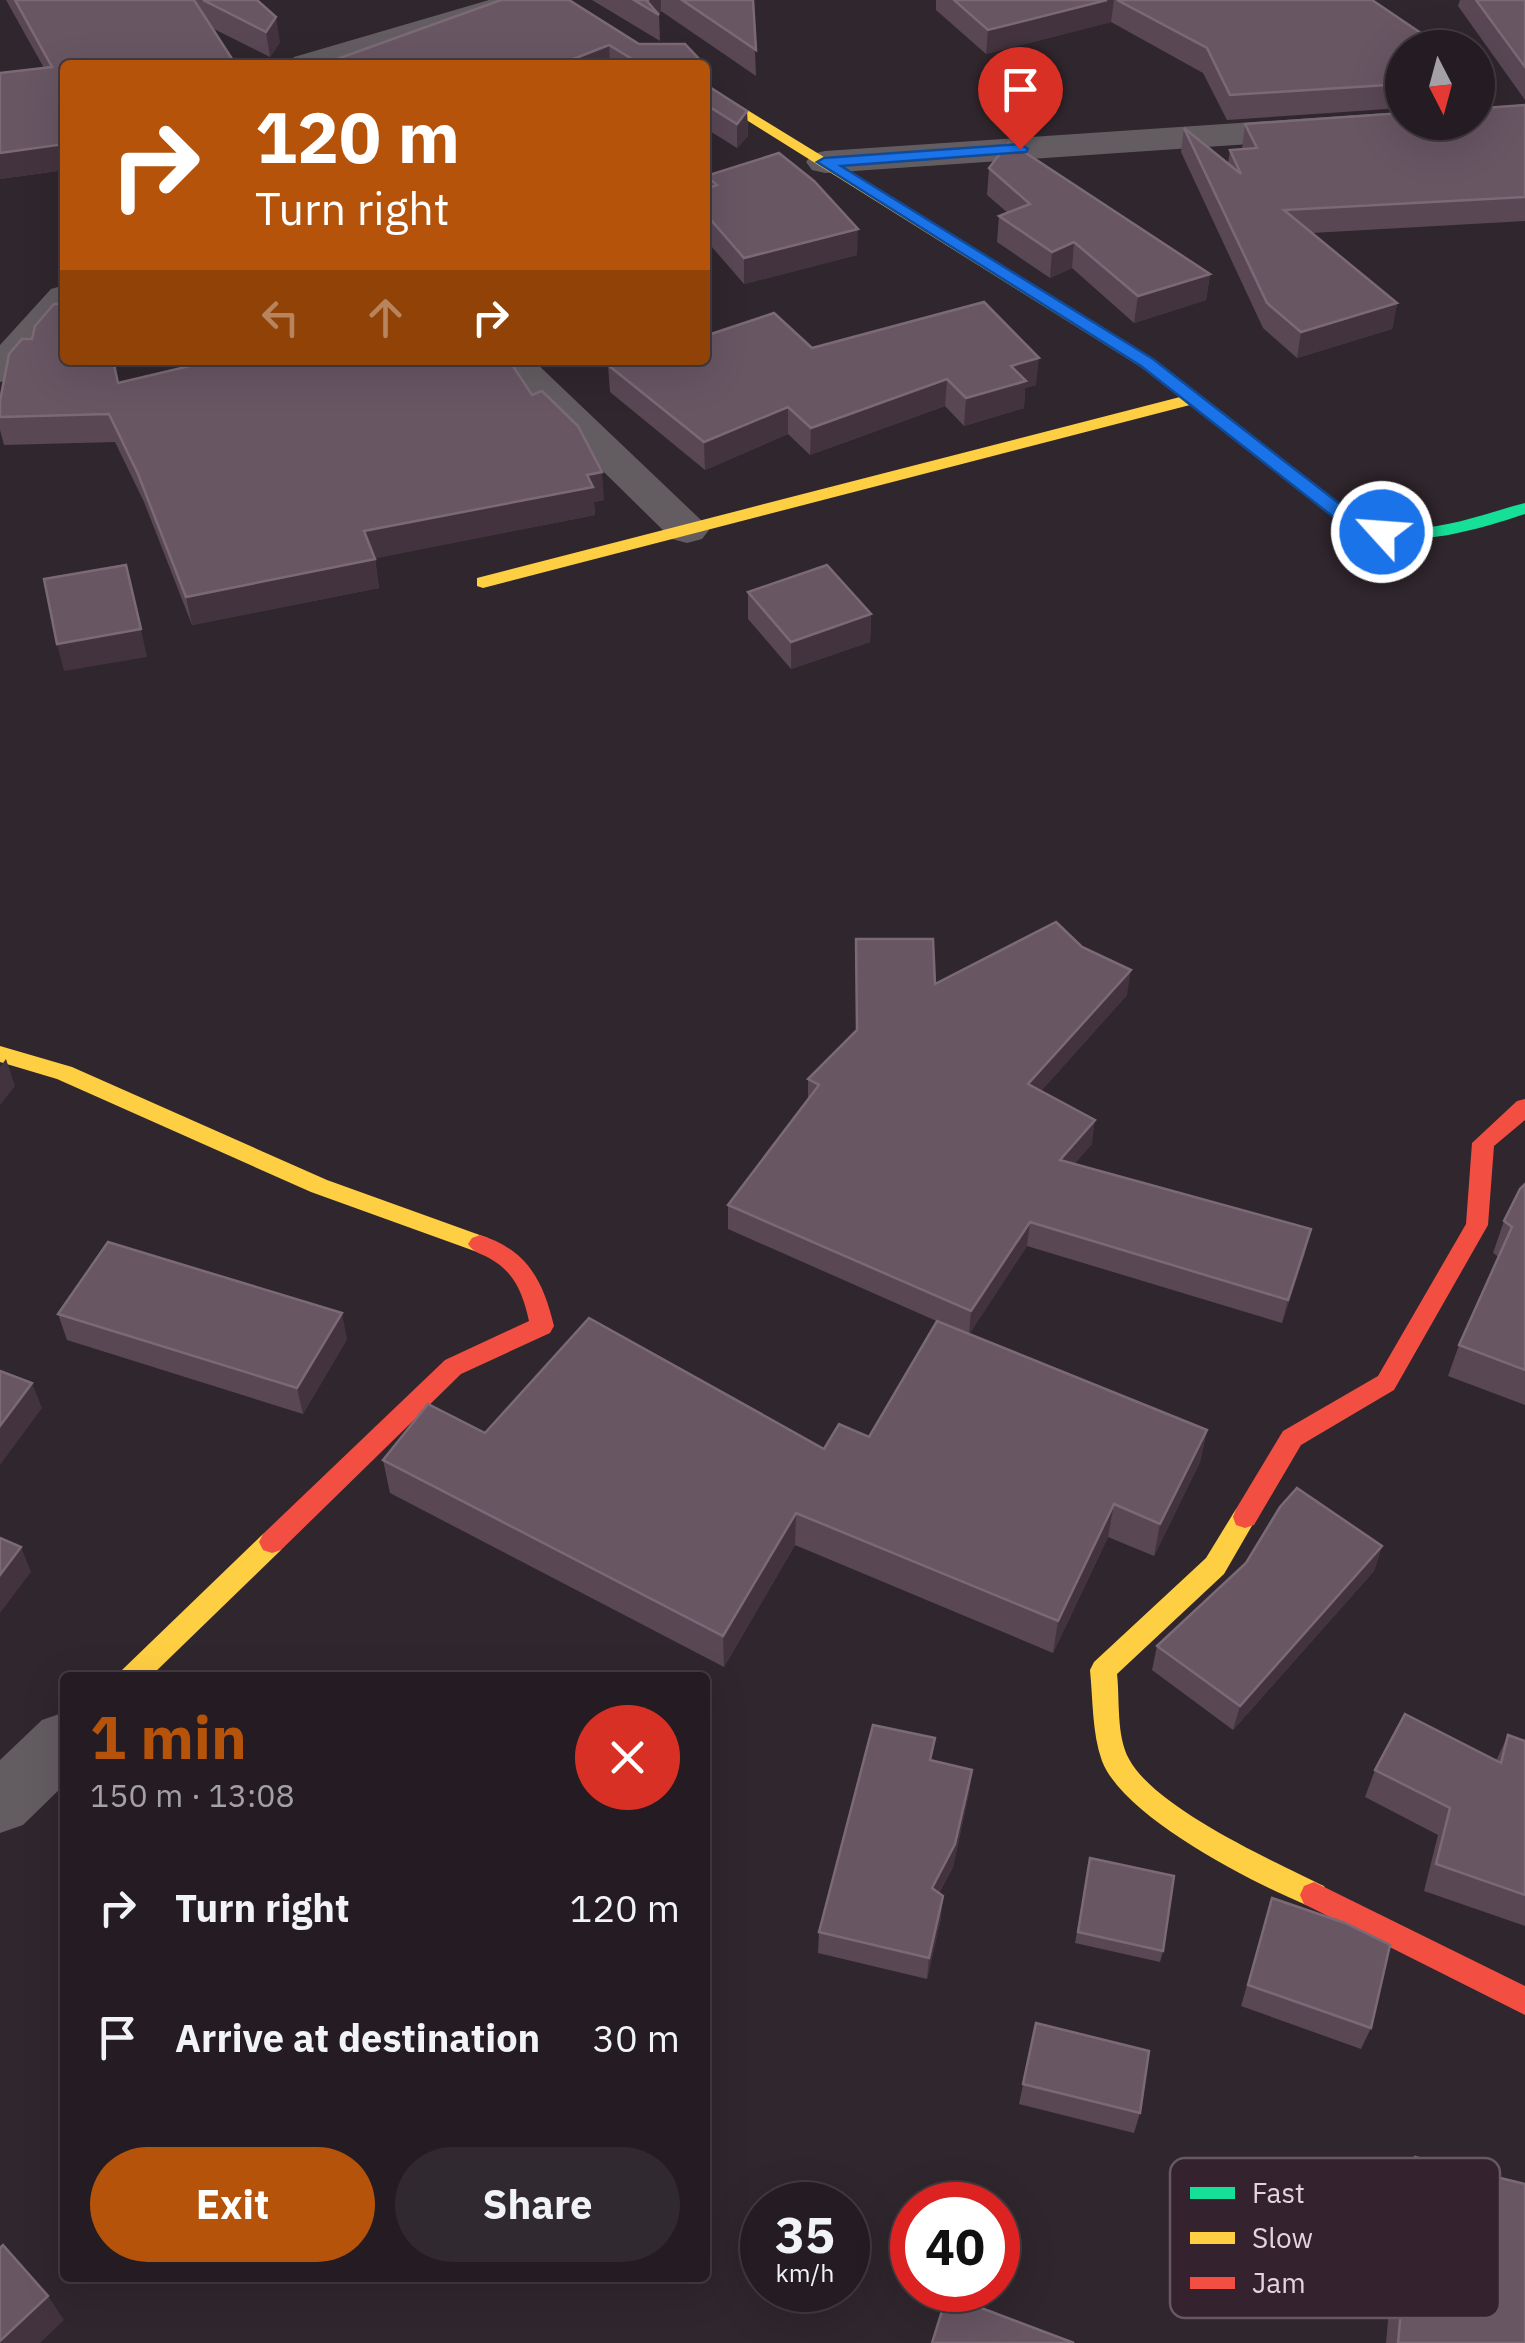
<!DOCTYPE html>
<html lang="en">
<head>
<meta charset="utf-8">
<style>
	body { margin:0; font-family:"IBM Plex Sans",sans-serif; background:#30292f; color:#f1f3f6; height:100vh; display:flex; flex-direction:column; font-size:38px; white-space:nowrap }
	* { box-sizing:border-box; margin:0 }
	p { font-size:32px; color:#a3a1a5 }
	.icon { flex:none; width:55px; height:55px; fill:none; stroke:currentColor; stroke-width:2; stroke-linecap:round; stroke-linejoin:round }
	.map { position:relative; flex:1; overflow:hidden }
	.sheet { position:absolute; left:60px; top:1672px; width:650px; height:610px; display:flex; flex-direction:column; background:#241c22; border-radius:10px; box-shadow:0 10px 40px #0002,0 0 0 2px #413a40 }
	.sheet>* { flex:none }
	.guide { position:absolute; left:60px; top:60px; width:650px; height:305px; border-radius:10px; box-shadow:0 10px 40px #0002,0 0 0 2px #413a40; background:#b45309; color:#fff; overflow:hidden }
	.needle { width:65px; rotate:174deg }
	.buttons { position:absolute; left:1385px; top:30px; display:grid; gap:20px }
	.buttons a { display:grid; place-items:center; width:110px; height:110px; border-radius:50%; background:#241c22; box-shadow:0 10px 40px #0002,0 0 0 2px #413a40; font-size:50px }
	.speed { position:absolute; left:740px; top:2182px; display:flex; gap:20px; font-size:50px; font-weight:700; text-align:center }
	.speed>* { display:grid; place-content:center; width:130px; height:130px; border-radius:50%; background:#241c22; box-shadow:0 10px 40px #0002,0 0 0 2px #413a40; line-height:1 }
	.speed small { font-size:25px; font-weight:400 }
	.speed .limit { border:15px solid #d22; background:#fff; color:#111 }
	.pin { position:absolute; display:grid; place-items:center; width:85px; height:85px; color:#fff; margin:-102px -42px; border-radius:50% 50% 50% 0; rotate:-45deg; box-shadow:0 0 10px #0007 }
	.pin .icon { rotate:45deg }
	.me { position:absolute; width:110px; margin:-55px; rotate:296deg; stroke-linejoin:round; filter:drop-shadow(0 0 8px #0008) }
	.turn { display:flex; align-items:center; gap:35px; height:210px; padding:0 30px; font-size:45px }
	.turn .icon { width:130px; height:130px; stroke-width:2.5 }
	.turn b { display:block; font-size:70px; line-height:85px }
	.lanes { display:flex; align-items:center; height:95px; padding:0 30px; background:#0003; justify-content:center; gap:50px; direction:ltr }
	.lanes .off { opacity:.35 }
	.round { display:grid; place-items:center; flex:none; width:105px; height:105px; border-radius:52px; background:#30292f }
	.overview { display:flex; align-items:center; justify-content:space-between; height:170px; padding:0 30px }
	h1 { font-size:60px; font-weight:700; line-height:75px; color:#b45309 }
	.button { display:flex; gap:20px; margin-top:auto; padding:20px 30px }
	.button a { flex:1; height:115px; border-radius:60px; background:#b45309; color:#fff; font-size:40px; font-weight:700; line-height:115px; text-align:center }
	.button a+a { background:#30292f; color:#f1f3f6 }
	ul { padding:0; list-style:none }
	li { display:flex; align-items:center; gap:30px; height:130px; padding:0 30px }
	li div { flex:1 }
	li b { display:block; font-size:38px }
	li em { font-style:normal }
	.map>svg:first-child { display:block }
</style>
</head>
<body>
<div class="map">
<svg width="1525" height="2343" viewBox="0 0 1525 2343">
	<rect width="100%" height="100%" fill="#30262d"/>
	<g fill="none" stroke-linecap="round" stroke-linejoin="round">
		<g fill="#635d61" fill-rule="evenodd">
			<path d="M489,0H543L538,7L345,65H289L294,57Z"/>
			<path d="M1402,112V122H1430L1425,130L1412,133L825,173L812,170L806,162L812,154L825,151Z"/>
			<path d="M65,285V321L14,379L0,382V345L51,289Z"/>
			<path d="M490,360H533L702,521L709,530L702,539L687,543L672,539Z"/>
			<path d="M65,1712V1784L23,1825L0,1833V1760L42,1720Z"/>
		</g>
		<path fill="#16e098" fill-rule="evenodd" d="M1525,503V514C1467,533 1378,561 1328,510L1337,505C1352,509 1364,520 1380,524C1429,537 1478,515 1525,503Z"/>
		<g fill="#ffcf43" fill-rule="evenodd">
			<path d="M705,84L1153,359L1346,510L1343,514H1331L1190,405L483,588L477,586V578L1180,397L1141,367L705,94Z"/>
			<path d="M0,1046L72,1067L327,1180L488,1238L492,1244L488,1250L480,1253L311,1192L57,1079L0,1062Z"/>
			<path d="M1245,1506L1254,1509L1257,1517L1224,1574L1117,1674C1120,1700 1116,1735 1129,1759C1155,1808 1273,1861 1324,1886L1328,1895L1324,1904L1314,1908C1258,1886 1124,1818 1102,1761C1092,1733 1093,1700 1090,1670L1094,1662L1206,1558L1236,1509Z"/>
			<path d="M272,1531L281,1534L285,1542L281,1550L149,1678H118L122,1670L263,1534Z"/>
		</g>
		<g fill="#f24e42" fill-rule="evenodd">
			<path d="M1525,1099V1120L1494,1146L1488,1225L1394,1390L1301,1445L1254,1525L1245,1528L1236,1525L1233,1517L1236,1509L1283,1431L1378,1376L1466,1224L1472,1143L1517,1101Z"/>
			<path d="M480,1235C527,1250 543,1280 554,1326L550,1333L461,1374L281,1550L272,1553L263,1550L259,1542L263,1534L445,1360L529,1321C523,1294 515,1272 489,1258C480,1253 474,1253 468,1244L472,1238Z"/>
			<path d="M1314,1882L1525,1986V2015L1304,1904L1300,1895L1304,1886Z"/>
		</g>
	</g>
	<g fill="#594754">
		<path d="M6,0H257L280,42L270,57L212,28L65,170L0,179V73L44,68Z"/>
		<path d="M501,0L639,44L701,65H326V63Z"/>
		<path d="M592,0H753L756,76L661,11L659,14L660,41Z"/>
		<path d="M936,0H1372L1402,48V110V108L1227,120L1203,73L1111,22L986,54L936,10Z"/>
		<path d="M1460,0H1525V100L1458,6Z"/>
		<path d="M705,84L747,111L748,136L737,148L705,128Z"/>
		<path d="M1525,105V221L1312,233L1397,303L1392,329L1297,358L1263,328L1181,152L1184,128L1228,163L1230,150L1242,149L1245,124Z"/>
		<path d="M989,168L1210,274L1206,300L1134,323L1072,268L1050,278L997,242L999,216L1008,213L987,195Z"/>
		<path d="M706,176L857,255L744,284L705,239Z"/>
		<path d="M812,348L1036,385L1025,388L1024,408L964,426L945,406L810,455L788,434L705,470L610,392L608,365Z"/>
		<path d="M476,363L532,395L604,500L594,502L595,515L375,558L379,588L192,625L144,502L115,442L4,445L0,430V401L118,383Z"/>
		<path d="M748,592L871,614L870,642L791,669L748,619Z"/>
		<path d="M856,939L935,984L1127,995L1041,1091L1092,1144L1074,1164L1305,1253L1282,1323L1027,1246L969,1334L1207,1430L1200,1462L1154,1556L1108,1537L1053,1653L795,1545L724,1667L390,1493L383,1460L485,1433L824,1449L869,1437L941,1323L728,1229V1205L808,1100V1079L856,1031Z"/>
		<path d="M1525,1184V1405L1448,1376L1459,1345L1499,1257L1493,1253L1504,1221Z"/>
		<path d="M58,1314L347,1339L303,1414L67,1340Z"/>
		<path d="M1382,1546L1374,1571L1233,1730L1152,1670L1157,1646Z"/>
		<path d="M1508,1735L1525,1741V1926L1424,1891L1438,1835L1365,1797L1375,1770L1496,1761Z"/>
		<path d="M933,1761L972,1770L969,1793L953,1867L939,1893L941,1918L927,1979L818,1953L819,1932Z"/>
		<path d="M1090,1858L1163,1951L1160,1962L1075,1943Z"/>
		<path d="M1272,1898L1371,2028L1361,2049L1241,2006Z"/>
		<path d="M1036,2023L1140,2113L1134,2133L1019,2104Z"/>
		<path d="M1415,2157L1525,2343H1386L1400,2184Z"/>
	</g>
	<g fill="#43333e">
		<path d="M648,0H661V11L658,14L647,8Z"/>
		<path d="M1107,0H1114L1111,22L986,54L988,30Z"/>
		<path d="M276,17L280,42L270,57L266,32Z"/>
		<path d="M609,45L610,65H558Z"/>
		<path d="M1490,78L1484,103L1478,104L1481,80Z"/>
		<path d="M747,111L748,136L737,148V124Z"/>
		<path d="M65,144V170L0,179V153Z"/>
		<path d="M858,229L857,255L744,284V258Z"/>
		<path d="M1074,242L1072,268L1050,278L1052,252Z"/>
		<path d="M1210,274L1206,300L1134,323L1138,296Z"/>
		<path d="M1397,303L1392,329L1297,358L1301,332Z"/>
		<path d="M1039,358L1036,385L1025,388L1024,408L964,426L966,398L1011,366Z"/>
		<path d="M947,379L945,406L810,455L811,428Z"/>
		<path d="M788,407V434L705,470L704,442Z"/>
		<path d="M602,472L604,500L594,502L595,515L368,560L364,531Z"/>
		<path d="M375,559L379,588L192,625L186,597Z"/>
		<path d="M871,614L870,642L791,669V642Z"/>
		<path d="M141,629L147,657L64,671L57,644Z"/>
		<path d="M1131,970L1127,995L1025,1109L1028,1084Z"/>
		<path d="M6,1059L15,1086L0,1105V1067Z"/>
		<path d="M1095,1120L1092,1144L1057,1184L1060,1160Z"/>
		<path d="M1030,1222L1027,1246L969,1335L971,1311Z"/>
		<path d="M1311,1229L1305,1253L1282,1323L1288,1300Z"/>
		<path d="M342,1313L347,1339L303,1414L297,1388Z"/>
		<path d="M32,1383L42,1408L0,1465V1426Z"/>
		<path d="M1207,1430L1200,1462L1154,1556L1160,1524Z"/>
		<path d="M1114,1504L1108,1537L1053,1653L1058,1621Z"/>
		<path d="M796,1513L795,1545L724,1667L723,1636Z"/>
		<path d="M1382,1546L1374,1571L1233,1730L1240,1706Z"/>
		<path d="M21,1547L31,1572L0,1613V1575Z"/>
		<path d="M972,1770L969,1793L953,1867L929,1910L932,1888Z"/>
		<path d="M943,1896L941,1918L927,1979L929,1958Z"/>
		<path d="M48,2296L64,2320L40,2343H0Z"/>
	</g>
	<g fill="#685663" stroke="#7b6a76" stroke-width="2.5">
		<path d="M15,0H194L236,65H65V144L0,153V73L52,67Z"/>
		<path d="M203,0H257L276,17L266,32Z"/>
		<path d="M501,0H569L639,44H685L701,61V65H642L609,45L558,65H330L326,63Z"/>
		<path d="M634,0H648L647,1L659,15Z"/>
		<path d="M682,0H753L756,50Z"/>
		<path d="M954,0H1107L988,30Z"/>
		<path d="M1117,0H1372L1443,48H1402V84L1230,95L1207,48Z"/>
		<path d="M1476,0H1525V67Z"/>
		<path d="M1478,70L1490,78L1481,80L1480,94H1478Z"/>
		<path d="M705,84L747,111L737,124L705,104Z"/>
		<path d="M1478,105L1484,108L1525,105V197L1284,210L1397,303L1301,332L1267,303L1184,128L1241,174L1230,150L1257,148L1245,124L1402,113V122H1478Z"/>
		<path d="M1009,142L1210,274L1138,296L1074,242L1052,252L999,216L1030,204L989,168Z"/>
		<path d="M779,153L814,181L858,229L744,258L705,213V189L717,185L706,176Z"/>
		<path d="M984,302L1039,358L1011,366L1026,381L966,398L947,379L811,428L788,407L704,442L608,365L620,360H705V336L774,313L812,348Z"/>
		<path d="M54,304H65V360H113L118,383L215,360H474L476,363L487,360H509L532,395L542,391L578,426L602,472L587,475L593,487L364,531L375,559L186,597L138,474L109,414L0,417V401L9,354L22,339H32L35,326Z"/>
		<path d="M126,565L141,629L57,644L44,579Z"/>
		<path d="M827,565L871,614L791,642L748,592Z"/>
		<path d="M1056,922L1082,947L1131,970L1028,1084L1095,1120L1060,1160L1311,1229L1288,1300L1030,1222L971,1311L728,1205L819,1085L808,1079L857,1030L856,939H933L935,984Z"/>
		<path d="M1525,1184V1370L1459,1345L1512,1227L1504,1221L1520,1189Z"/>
		<path d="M108,1242L342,1313L297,1388L58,1314Z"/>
		<path d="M589,1318L824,1449L839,1424L869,1437L937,1321L1207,1430L1160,1524L1114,1504L1058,1621L796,1513L723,1636L383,1460L428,1404L485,1433Z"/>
		<path d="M0,1371L32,1383L0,1426Z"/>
		<path d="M1297,1488L1382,1546L1240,1706L1157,1646L1246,1563L1280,1507Z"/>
		<path d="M0,1538L21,1547L0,1575Z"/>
		<path d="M1405,1714L1501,1763L1508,1735L1525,1741V1895L1436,1864L1450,1808L1375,1770Z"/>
		<path d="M873,1725L935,1738L930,1760L972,1770L955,1844L932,1888L943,1896L929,1958L819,1932Z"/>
		<path d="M1090,1858L1174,1876L1163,1951L1078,1932Z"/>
		<path d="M1272,1898L1345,1923L1390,1945L1371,2028L1248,1985Z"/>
		<path d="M1036,2023L1149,2051L1140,2113L1023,2084Z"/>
		<path d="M1415,2157L1525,2184V2343H1398Z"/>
		<path d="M3,2245L48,2296L0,2341V2248Z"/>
		<path d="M947,2295L1074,2343H932Z"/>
	</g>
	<path fill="#1a73e8" stroke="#114b97" stroke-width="2.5" d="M1020,144L1028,149L1026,152L841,166L1153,359L1354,515L1388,529V536H1375L1341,523L1141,366L817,162L824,158Z"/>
	<rect x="1170" y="2158" width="330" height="160" rx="15" fill="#34222e" stroke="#685863" stroke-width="2.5"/>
	<rect x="1190" y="2187" width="45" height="12" fill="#16e098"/>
	<rect x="1190" y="2232" width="45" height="12" fill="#ffcf43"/>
	<rect x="1190" y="2277" width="45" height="12" fill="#f24e42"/>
	<g font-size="28" fill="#e2d5dd">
		<text x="1252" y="2203">Fast</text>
		<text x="1252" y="2248">Slow</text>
		<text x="1252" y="2293">Jam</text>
	</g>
</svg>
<div class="buttons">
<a><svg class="needle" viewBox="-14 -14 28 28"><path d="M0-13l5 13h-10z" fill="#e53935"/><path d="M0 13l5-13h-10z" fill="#a3a1a5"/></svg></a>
</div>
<div class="speed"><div>35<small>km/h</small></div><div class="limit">40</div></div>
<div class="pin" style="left:1020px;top:149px;background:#d93025"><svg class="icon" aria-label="arrive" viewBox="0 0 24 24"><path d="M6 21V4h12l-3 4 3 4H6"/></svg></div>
<svg class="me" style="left:1382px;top:532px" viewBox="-20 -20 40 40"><circle r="17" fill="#1a73e8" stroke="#fff" stroke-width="3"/><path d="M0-11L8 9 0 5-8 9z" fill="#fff"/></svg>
<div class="guide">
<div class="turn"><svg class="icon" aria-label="right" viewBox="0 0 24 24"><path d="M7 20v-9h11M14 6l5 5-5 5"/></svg><div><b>120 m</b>Turn right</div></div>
<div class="lanes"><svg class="icon off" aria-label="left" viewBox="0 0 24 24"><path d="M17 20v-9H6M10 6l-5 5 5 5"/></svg><svg class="icon off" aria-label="ahead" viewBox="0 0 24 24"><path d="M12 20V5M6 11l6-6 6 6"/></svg><svg class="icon" aria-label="right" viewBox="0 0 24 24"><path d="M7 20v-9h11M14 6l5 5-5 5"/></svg></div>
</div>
<section class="sheet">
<div class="overview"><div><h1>1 min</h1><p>150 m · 13:08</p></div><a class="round" style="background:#d93025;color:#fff"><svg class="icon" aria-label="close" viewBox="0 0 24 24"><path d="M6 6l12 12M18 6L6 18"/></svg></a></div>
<ul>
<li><svg class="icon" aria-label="right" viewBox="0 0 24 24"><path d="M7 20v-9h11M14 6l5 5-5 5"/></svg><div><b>Turn right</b></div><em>120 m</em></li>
<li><svg class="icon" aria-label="arrive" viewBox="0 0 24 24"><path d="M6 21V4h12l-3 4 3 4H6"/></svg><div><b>Arrive at destination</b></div><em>30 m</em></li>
</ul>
<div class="button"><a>Exit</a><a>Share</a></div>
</section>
</div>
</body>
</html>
